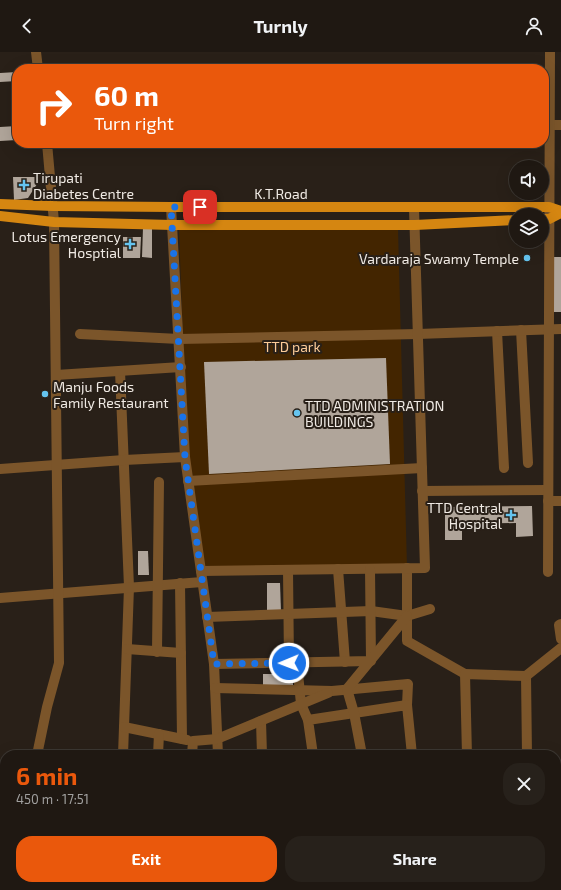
<!DOCTYPE html>
<html lang="en">
<head>
<meta charset="utf-8">
<style>
	body { margin:0; font-family:"Exo 2",sans-serif; background:#27211b; color:#f1f3f6; height:100vh; display:flex; flex-direction:column; font-size:15px; white-space:nowrap }
	* { box-sizing:border-box; margin:0 }
	p { font-size:13px; color:#a1a09f }
	.icon { flex:none; width:22px; height:22px; fill:none; stroke:currentColor; stroke-width:2; stroke-linecap:round; stroke-linejoin:round }
	.map { position:relative; flex:1; overflow:hidden }
	.details { position:absolute; left:0px; top:698px; width:561px; height:140px; display:flex; flex-direction:column; background:#1f1812; border-radius:16px 16px 0 0; box-shadow:0 4px 16px #0002,0 0 0 1px #3c3732 }
	.details>* { flex:none }
	.hud { position:absolute; left:12px; top:12px; width:537px; height:84px; border-radius:16px; box-shadow:0 4px 16px #0002,0 0 0 1px #3c3732; background:#ea580c; color:#fff; overflow:hidden }
	.buttons { position:absolute; left:509px; top:108px; display:grid; gap:8px }
	.buttons a { display:grid; place-items:center; width:40px; height:40px; border-radius:50%; background:#1f1812; box-shadow:0 4px 16px #0002,0 0 0 1px #3c3732; font-size:20px }
	.pin { position:absolute; display:grid; place-items:center; width:34px; height:34px; color:#fff; margin:-17px; border-radius:8px; box-shadow:0 2px 6px #0006 }
	.me { position:absolute; width:44px; margin:-22px; rotate:269deg; stroke-linejoin:round; filter:drop-shadow(0 0 3px #0008) }
	.turn { display:flex; align-items:center; gap:14px; height:84px; padding:0 16px; font-size:18px }
	.turn .icon { width:52px; height:52px; stroke-width:2.5 }
	.turn b { display:block; font-size:28px; line-height:34px }
	.round { display:grid; place-items:center; flex:none; width:42px; height:42px; border-radius:16px; background:#27211b }
	.headline { display:flex; align-items:center; justify-content:space-between; height:68px; padding:0 16px }
	h1 { font-size:24px; font-weight:700; line-height:30px; color:#ea580c }
	.button { display:flex; gap:8px; margin-top:auto; padding:8px 16px }
	.button a { flex:1; height:46px; border-radius:16px; background:#ea580c; color:#fff; font-size:16px; font-weight:700; line-height:46px; text-align:center }
	.button a+a { background:#27211b; color:#f1f3f6 }
	header { display:flex; justify-content:space-between; align-items:center; height:52px; padding:0 16px; background:#1f1812; font-size:18px; font-weight:700 }
	.map>svg:first-child { display:block }
</style>
</head>
<body>
<header><svg class="icon" aria-label="back" viewBox="0 0 24 24"><path d="M15 5l-7 7 7 7"/></svg>Turnly<svg class="icon" aria-label="person" viewBox="0 0 24 24"><circle cx="12" cy="8" r="4"/><path d="M4 21q1-7 8-7t8 7"/></svg></header>
<div class="map">
<svg width="561" height="838" viewBox="0 0 561 838">
	<rect width="100%" height="100%" fill="#292018"/>
	<path fill="#432500" d="M398,177L407,516L201,519L188,429L179,178Z"/>
	<g fill="#b0a59a">
		<path d="M17,20V29L0,30V21Z"/>
		<path d="M17,74V88L0,89V75Z"/>
		<path d="M13,125H37V132L28,146L14,148Z"/>
		<path d="M143,176L152,177V206L142,205Z"/>
		<path d="M123,185H141L140,206H123Z"/>
		<rect x="553" y="205" width="8" height="55"/>
		<path d="M386,306L390,412L209,422L204,310Z"/>
		<path d="M532,454L533,484L516,485V471L462,472V488H445V455Z"/>
		<path d="M138,499H148L149,523H138Z"/>
		<path d="M267,531H280L281,560H267Z"/>
		<rect x="263" y="622" width="30" height="12"/>
	</g>
	<g fill="none" stroke-linecap="round" stroke-linejoin="round">
		<g stroke="#7b552a" stroke-width="10">
			<path d="M36,0L38,17"/>
			<path d="M549,73H561"/>
			<path d="M171,155L185,405L214,612L218,703"/>
			<path d="M521,278L528,411"/>
			<path d="M497,279L504,416"/>
			<path d="M80,282L179,287L418,282L561,277"/>
			<path d="M120,319L129,535L123,703"/>
			<path d="M56,323L181,315"/>
			<path d="M0,417L124,408L185,405"/>
			<path d="M188,429L422,416"/>
			<path d="M422,439L548,438"/>
			<path d="M548,449H561"/>
			<path d="M407,516V589L465,622"/>
			<path d="M338,517L345,610"/>
			<path d="M288,518L289,611"/>
			<path d="M201,519L425,516L414,156"/>
			<path d="M548,520L550,0"/>
			<path d="M180,531L182,687"/>
			<path d="M0,546L202,530"/>
			<path d="M207,565L371,559L407,564L430,557"/>
			<path d="M561,572L559,573L561,587"/>
			<path d="M127,597L181,601"/>
			<path d="M157,600L159,430"/>
			<path d="M297,611L301,652L308,668"/>
			<path d="M214,612L371,609L370,517"/>
			<path d="M526,624L527,703"/>
			<path d="M215,636L332,639L408,632L407,653"/>
			<path d="M261,669L262,703"/>
			<path d="M124,675L187,688"/>
			<path d="M37,703L47,655L59,611L54,170L47,91"/>
			<path d="M158,703L159,682"/>
			<path d="M192,703L193,689L217,687L328,641"/>
			<path d="M313,703L308,668L407,653L412,703"/>
			<path d="M362,703L354,661L347,637L407,564"/>
			<path d="M467,703L465,622L526,624L561,596"/>
			<path d="M556,784H561"/>
			<path d="M77,833V838"/>
			<path d="M129,833V838"/>
			<path d="M330,833V838"/>
			<path d="M399,833V838"/>
			<path d="M479,833V838"/>
			<path d="M515,833V838"/>
			<path d="M552,833L553,838"/>
			<path d="M44,838L45,833"/>
			<path d="M215,838V833"/>
			<path d="M366,838V833"/>
			<path d="M438,838V833"/>
		</g>
		<g stroke="#d58611" stroke-width="10">
			<path d="M0,152L53,154L171,155H549L561,159"/>
			<path d="M0,164L54,170L172,173H415L516,168"/>
			<path d="M542,167H549L561,161"/>
		</g>
	</g>
	<g fill="none" stroke-linecap="round" stroke-linejoin="round">
		<path stroke="#1a73e8" stroke-width="7" stroke-dasharray="0 12.6" d="M200,155H171L185,406L214,612L289,611"/>
	</g>
	<g fill="#65c4ef" stroke="#292018" stroke-width="1.5">
		<path d="M22 127h4v4h4v4h-4v4h-4v-4h-4v-4h4z"/>
		<path d="M128 186h4v4h4v4h-4v4h-4v-4h-4v-4h4z"/>
		<circle cx="527" cy="206" r="4"/>
		<circle cx="45" cy="342" r="4"/>
		<circle cx="297" cy="361" r="4"/>
		<path d="M509 457h4v4h4v4h-4v4h-4v-4h-4v-4h4z"/>
	</g>
	<g text-anchor="middle" dominant-baseline="central" stroke-width="4" stroke-linejoin="round" paint-order="stroke">
		<g font-size="14" fill="#f0eae4" stroke="#292018" text-anchor="start">
			<text x="33" y="125">Tirupati<tspan x="33" dy="16">Diabetes Centre</tspan></text>
			<text x="121" y="184" text-anchor="end">Lotus Emergency<tspan x="121" dy="16">Hosptial</tspan></text>
			<text x="519" y="206" text-anchor="end">Vardaraja Swamy Temple</text>
			<text x="53" y="334">Manju Foods<tspan x="53" dy="16">Family Restaurant</tspan></text>
			<text x="305" y="353">TTD ADMINISTRATION<tspan x="305" dy="16">BUILDINGS</tspan></text>
			<text x="502" y="455" text-anchor="end">TTD Central<tspan x="502" dy="16">Hospital</tspan></text>
		</g>
		<g font-size="14" fill="#f0eae4" stroke="#292018">
			<text x="281" y="141">K.T.Road</text>
		</g>
		<g font-size="14" fill="#fccb98" stroke="#292018">
			<text x="292" y="294">TTD park</text>
		</g>
	</g>
</svg>
<div class="buttons">
<a><svg class="icon" aria-label="sound" viewBox="0 0 24 24"><path d="M4 9h4l5-4v14l-5-4H4zM17 9q2 3 0 6"/></svg></a>
<a><svg class="icon" aria-label="layers" viewBox="0 0 24 24"><path d="M12 4l9 5-9 5-9-5zM3 14l9 5 9-5"/></svg></a>
</div>
<div class="pin" style="left:200px;top:155px;background:#d93025"><svg class="icon" aria-label="arrive" viewBox="0 0 24 24"><path d="M6 21V4h12l-3 4 3 4H6"/></svg></div>
<svg class="me" style="left:289px;top:611px" viewBox="-20 -20 40 40"><circle r="17" fill="#1a73e8" stroke="#fff" stroke-width="3"/><path d="M0-11L8 9 0 5-8 9z" fill="#fff"/></svg>
<div class="hud">
<div class="turn"><svg class="icon" aria-label="right" viewBox="0 0 24 24"><path d="M7 20v-9h11M14 6l5 5-5 5"/></svg><div><b>60 m</b>Turn right</div></div>
</div>
<section class="details">
<div class="headline"><div><h1>6 min</h1><p>450 m · 17:51</p></div><a class="round"><svg class="icon" aria-label="close" viewBox="0 0 24 24"><path d="M6 6l12 12M18 6L6 18"/></svg></a></div>
<div class="button"><a>Exit</a><a>Share</a></div>
</section>
</div>
</body>
</html>
